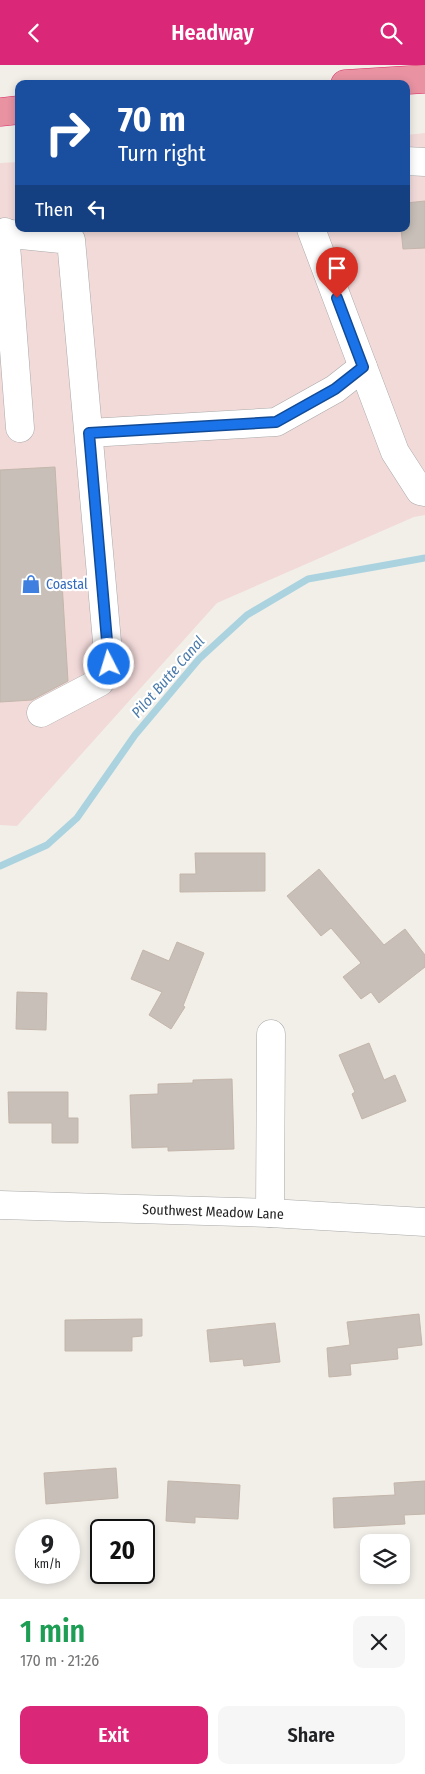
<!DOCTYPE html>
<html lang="en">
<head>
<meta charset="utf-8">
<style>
	body { margin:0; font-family:"Fira Sans Condensed",sans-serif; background:#f6f6f6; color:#202124; height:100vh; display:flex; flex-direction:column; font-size:19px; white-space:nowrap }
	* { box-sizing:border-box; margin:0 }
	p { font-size:16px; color:#757577 }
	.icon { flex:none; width:28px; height:28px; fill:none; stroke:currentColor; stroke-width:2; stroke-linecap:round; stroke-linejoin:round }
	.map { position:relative; height:1534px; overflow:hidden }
	.side { display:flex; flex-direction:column; background:#fff; flex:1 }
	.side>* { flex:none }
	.top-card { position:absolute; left:15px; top:15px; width:395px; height:152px; border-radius:10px; box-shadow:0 2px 8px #0003; background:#1a4fa0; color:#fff; overflow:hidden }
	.fabs { position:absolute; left:360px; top:1469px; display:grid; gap:10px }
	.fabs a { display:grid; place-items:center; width:50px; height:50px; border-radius:10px; background:#fff; box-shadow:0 2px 8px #0003; font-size:25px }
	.speed { position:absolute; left:15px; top:1454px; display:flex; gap:10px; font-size:25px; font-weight:700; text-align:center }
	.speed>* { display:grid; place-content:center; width:65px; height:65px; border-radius:50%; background:#fff; box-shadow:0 2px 8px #0003; line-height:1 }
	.speed small { font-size:12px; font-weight:400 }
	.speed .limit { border:2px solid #111; border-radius:8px; background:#fff; color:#111 }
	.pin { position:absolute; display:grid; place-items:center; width:42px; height:42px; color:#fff; margin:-51px -21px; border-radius:50% 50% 50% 0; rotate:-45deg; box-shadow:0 0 5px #0007 }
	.pin .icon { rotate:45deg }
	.me { position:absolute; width:55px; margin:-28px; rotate:355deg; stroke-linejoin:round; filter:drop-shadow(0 0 4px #0008) }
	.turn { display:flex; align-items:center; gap:18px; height:105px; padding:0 20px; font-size:22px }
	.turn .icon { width:65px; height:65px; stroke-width:2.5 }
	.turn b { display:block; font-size:35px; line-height:42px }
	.then { display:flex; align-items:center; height:48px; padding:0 20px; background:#0003; gap:10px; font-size:19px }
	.round { display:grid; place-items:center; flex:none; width:52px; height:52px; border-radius:10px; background:#f6f6f6 }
	.headline { display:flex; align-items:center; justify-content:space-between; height:85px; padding:0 20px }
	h1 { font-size:30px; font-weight:600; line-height:38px; color:#1e9e55 }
	.cta { display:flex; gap:10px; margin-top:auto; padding:10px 20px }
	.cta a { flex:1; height:58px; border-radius:10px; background:#db2777; color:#fff; font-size:20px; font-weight:600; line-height:58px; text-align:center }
	.cta a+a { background:#f6f6f6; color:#202124 }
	header { display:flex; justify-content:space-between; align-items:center; height:65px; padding:0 20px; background:#db2777; color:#fff; font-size:22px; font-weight:600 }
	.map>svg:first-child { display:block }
</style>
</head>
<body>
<header><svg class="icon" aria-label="back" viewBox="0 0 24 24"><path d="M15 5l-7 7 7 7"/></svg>Headway<svg class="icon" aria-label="search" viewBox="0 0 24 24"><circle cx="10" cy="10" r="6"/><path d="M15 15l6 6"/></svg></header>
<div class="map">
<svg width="425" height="1534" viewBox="0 0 425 1534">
	<rect width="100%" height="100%" fill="#f2efe9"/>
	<path fill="#f2dad9" d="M425,68V450L414,452L217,538L17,761L0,760V98L19,97V164H406V70Z"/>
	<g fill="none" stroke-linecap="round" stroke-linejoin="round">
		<path stroke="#aad3df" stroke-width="7" d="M0,801L47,780L77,753L135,670L199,594L247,550L308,514L425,493"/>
	</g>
	<g fill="#c7bfb8" stroke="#c4b6ab">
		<path d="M425,136V183L403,184L401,164H406V138Z"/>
		<path d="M55,402L68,616L32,635L0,637V405Z"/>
		<path d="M195,788H265V826L180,827V809H196Z"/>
		<path d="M319,804L384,880L405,864L425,890V902L379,938L371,927L361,934L343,912L361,898L331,863L321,871L287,831Z"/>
		<path d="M177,877L204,888L183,941L185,942L171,964L149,950L162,927L131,914L143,885L169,896Z"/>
		<path d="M17,927L47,928L46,965L16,964Z"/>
		<path d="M369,978L384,1015L395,1010L406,1036L362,1054L352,1029L355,1027L339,990Z"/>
		<path d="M232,1014L234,1084L168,1086V1082L132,1083L130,1030L158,1029V1019L193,1018V1015Z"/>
		<path d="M8,1027H68V1053H78V1078H52V1058H9Z"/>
		<path d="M419,1249L422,1280L397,1283L398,1294L350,1299L351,1310L329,1312L327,1283L350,1280L347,1257Z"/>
		<path d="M142,1254V1271L132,1272V1286H65V1255Z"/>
		<path d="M275,1258L280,1297L244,1301L243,1294L210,1297L207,1265Z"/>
		<path d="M116,1403L118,1433L46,1439L44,1408Z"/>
		<path d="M168,1416L240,1420L238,1454L195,1452V1458L166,1456Z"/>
		<path d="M425,1416V1449L404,1450L405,1459L334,1463L333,1433L395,1430L394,1418Z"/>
	</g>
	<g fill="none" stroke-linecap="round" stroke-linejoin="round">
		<g stroke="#a9a9a9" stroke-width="29">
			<g id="minor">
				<path d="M406,96L425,97"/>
				<path d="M311,164L395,387L420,426L425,427"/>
				<path d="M5,167L20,363"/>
				<path d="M0,168L71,175L109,599L100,617L41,648"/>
				<path d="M89,368L276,357L335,324L363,302"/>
				<path d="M0,1140L270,1148L425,1157"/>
				<path d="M270,1148L271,969"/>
			</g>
		</g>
		<g stroke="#dc2a67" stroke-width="29">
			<g id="highway">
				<path d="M345,19L425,14"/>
				<path d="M0,47L19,45"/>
			</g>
		</g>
		<use href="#minor" stroke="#fff" stroke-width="28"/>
		<use href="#highway" stroke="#e892a2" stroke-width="28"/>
	</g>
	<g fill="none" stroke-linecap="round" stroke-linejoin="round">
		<g stroke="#114b97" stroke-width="12">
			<path id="route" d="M109,599L89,368L276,357L335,324L363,302L337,233"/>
		</g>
		<use href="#route" stroke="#1a73e8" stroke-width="9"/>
	</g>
	<defs>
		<g id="shop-bare" transform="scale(1.5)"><path d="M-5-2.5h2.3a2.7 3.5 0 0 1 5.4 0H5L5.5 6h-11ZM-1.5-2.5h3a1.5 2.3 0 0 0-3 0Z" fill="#3f7fe0" stroke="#fff" stroke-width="2.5" paint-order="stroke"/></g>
	</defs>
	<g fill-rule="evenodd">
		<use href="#shop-bare" x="31" y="519"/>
	</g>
	<g text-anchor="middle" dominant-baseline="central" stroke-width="4.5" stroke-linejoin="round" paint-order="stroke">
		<g font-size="14" fill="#366cbe" stroke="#fff" text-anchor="start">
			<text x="46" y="519">Coastal</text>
		</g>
		<g font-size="14" fill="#222" stroke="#fff">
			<text transform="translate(213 1147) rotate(2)">Southwest Meadow Lane</text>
		</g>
		<g font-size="15" font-style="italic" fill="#4a7aab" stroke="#fff">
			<text transform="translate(168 612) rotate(-49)">Pilot Butte Canal</text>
		</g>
	</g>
</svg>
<div class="fabs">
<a><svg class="icon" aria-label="layers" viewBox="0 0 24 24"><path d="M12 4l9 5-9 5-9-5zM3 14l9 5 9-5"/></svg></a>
</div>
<div class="speed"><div>9<small>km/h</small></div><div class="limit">20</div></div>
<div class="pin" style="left:337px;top:233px;background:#d93025"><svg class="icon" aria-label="arrive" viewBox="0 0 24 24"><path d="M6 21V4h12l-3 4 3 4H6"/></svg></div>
<svg class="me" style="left:109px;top:599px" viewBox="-20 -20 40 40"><circle r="17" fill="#1a73e8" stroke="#fff" stroke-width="3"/><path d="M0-11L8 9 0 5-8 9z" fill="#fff"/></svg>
<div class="top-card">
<div class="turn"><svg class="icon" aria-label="right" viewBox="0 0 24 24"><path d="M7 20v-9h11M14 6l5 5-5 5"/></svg><div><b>70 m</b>Turn right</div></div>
<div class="then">Then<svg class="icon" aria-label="left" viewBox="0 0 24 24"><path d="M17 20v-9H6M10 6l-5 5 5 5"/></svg></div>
</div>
</div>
<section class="side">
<div class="headline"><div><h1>1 min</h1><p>170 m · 21:26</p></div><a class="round"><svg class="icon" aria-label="close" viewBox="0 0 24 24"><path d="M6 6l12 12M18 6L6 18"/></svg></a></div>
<div class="cta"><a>Exit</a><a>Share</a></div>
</section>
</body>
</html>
